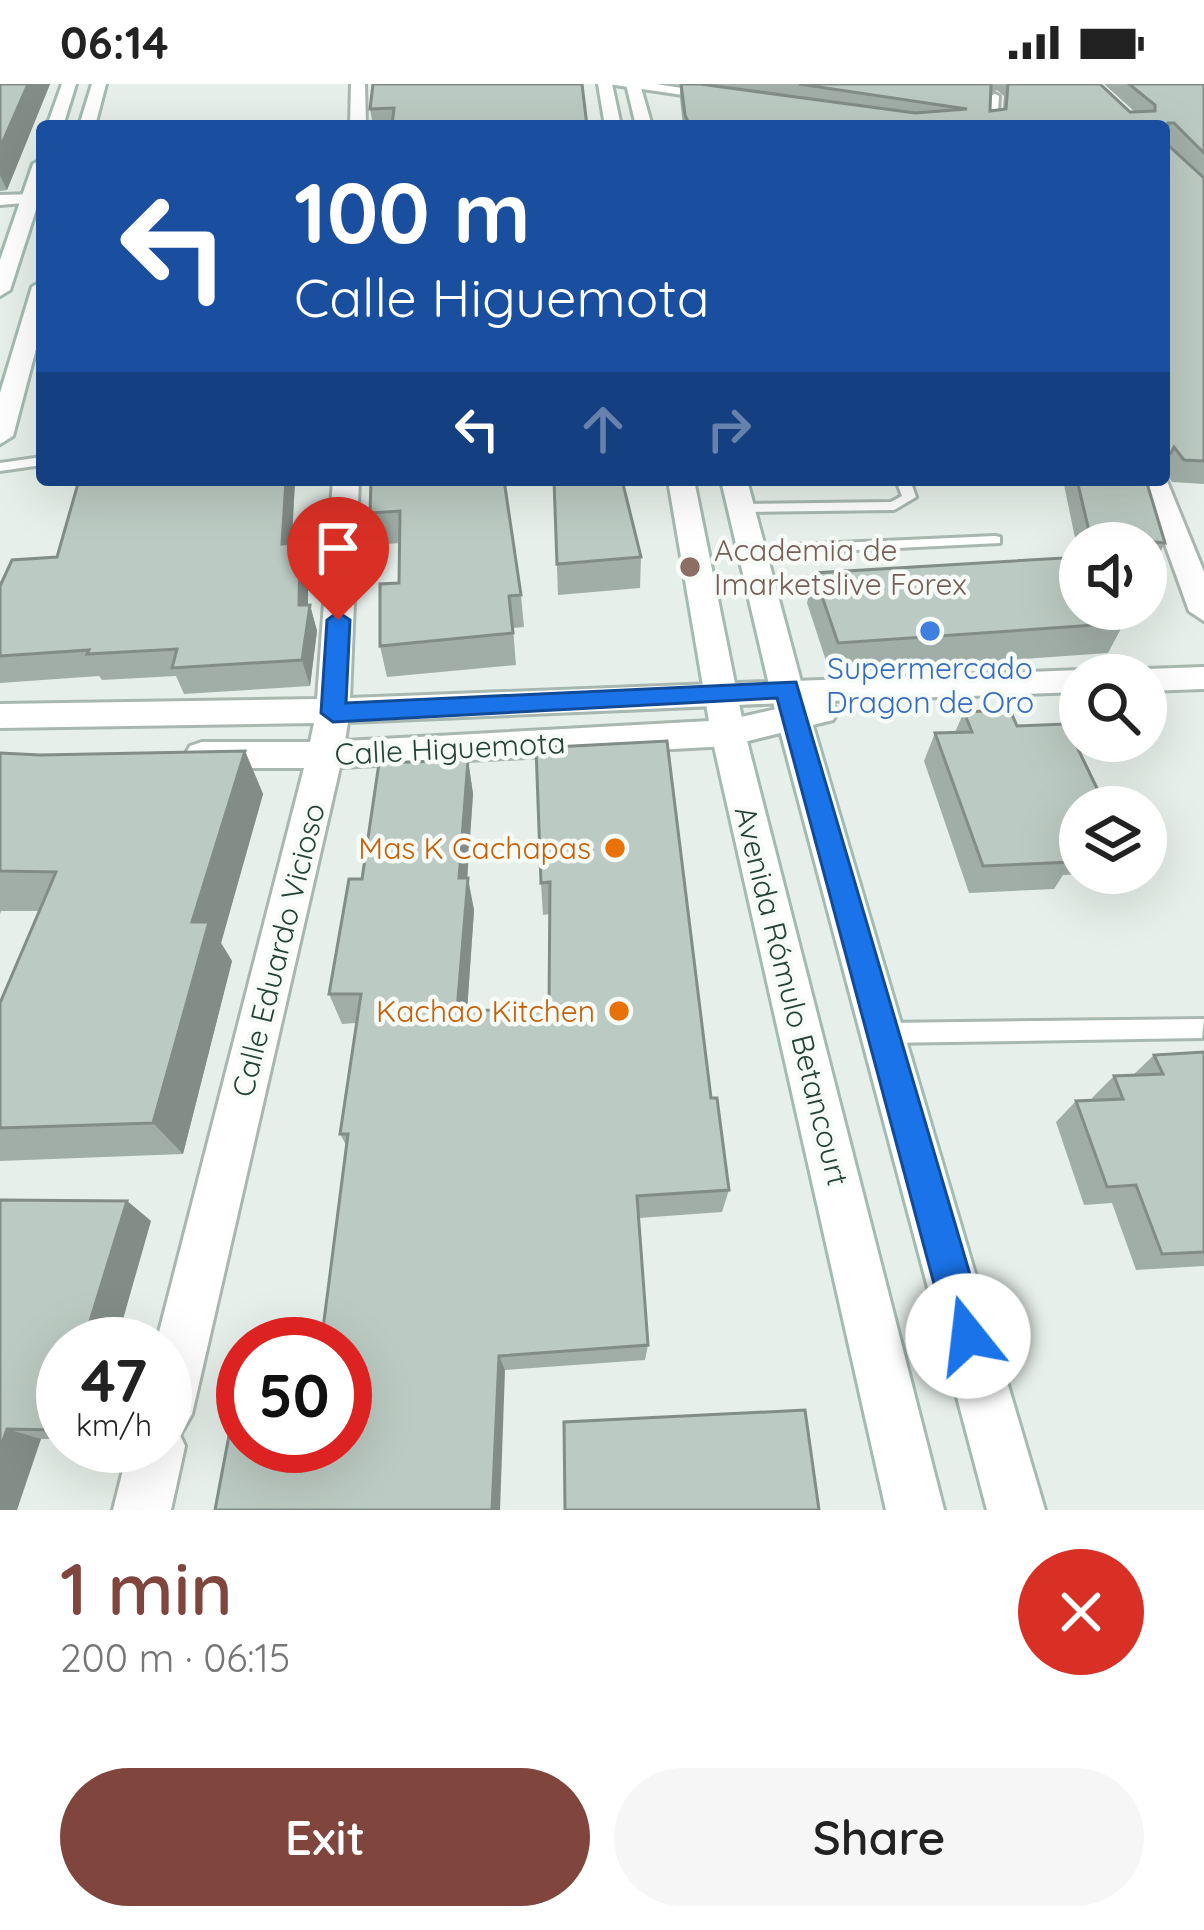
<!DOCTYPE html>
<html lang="en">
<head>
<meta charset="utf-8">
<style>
	body { margin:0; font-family:Quicksand,sans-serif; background:#f6f6f6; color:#222; height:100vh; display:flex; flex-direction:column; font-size:45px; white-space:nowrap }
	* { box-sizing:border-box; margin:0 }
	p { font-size:39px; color:#767676 }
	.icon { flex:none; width:66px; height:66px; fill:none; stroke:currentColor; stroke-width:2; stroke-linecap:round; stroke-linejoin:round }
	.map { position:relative; height:1426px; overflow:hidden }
	.panel { display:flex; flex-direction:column; background:#fff; flex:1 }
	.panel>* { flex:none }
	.hud { position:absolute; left:36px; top:36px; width:1134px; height:366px; border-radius:12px; box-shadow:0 12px 48px #0002; background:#1a4fa0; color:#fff; overflow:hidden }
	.buttons { position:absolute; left:1059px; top:438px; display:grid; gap:24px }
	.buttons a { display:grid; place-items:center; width:108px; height:108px; border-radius:50%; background:#fff; box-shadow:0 12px 48px #0002; font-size:60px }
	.speed { position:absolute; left:36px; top:1233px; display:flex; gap:24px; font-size:60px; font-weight:700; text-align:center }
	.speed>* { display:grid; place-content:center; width:156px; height:156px; border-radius:50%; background:#fff; box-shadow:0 12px 48px #0002; line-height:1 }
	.speed small { font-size:30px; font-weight:400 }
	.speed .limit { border:18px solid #d22; background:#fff; color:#111 }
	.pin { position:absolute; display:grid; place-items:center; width:102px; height:102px; color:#fff; margin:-123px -51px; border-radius:50% 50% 50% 0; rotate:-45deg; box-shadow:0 0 12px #0007 }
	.pin .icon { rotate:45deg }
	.me { position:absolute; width:132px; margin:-66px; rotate:344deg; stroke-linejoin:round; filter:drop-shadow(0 0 9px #0008) }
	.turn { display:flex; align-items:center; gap:42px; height:252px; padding:0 60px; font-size:54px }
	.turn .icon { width:156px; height:156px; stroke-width:2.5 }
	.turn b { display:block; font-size:84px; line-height:102px }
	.lanes { display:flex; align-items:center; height:114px; padding:0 60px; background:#0003; justify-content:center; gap:60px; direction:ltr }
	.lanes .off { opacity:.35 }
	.round { display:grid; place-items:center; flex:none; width:126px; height:126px; border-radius:63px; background:#f6f6f6 }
	.headline { display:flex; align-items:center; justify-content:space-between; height:204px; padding:0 60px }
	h1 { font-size:72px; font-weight:600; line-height:90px; color:#80453d }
	.action { display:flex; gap:24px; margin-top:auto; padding:24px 60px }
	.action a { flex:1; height:138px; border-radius:72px; background:#80453d; color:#fff; font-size:48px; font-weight:600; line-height:138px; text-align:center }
	.action a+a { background:#f6f6f6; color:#222 }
	.status { display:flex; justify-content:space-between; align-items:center; height:84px; padding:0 60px; background:#fff; direction:ltr }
	.status svg { height:33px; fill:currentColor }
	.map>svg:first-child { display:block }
</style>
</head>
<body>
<div class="status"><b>06:14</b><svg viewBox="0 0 49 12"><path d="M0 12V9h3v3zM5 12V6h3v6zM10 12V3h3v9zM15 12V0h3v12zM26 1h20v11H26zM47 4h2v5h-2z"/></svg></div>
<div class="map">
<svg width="1204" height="1426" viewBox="0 0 1204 1426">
	<rect width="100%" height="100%" fill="#e6efe9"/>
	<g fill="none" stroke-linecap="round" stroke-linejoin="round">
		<g stroke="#a8b8b0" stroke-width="6">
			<g id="lane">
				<path d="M995,10L999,12L997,42H989L991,12Z"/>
				<path d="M42,373V381L0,387V379Z"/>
				<path d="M896,396H910L916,413L894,426L741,428L734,424L741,420L891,418L902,412Z"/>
				<path d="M995,452L1000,453V459L752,471L745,467L752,463Z"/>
				<path d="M1204,935L1202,954L883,959L875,956L872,949L875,942L883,939Z"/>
			</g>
		</g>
		<g stroke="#a8b8b0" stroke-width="6">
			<g id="street">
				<path d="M351,0H365L366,42H350Z"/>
				<path d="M608,0H656L732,12L724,17Z"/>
				<path d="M36,110V118L0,121V111Z"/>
				<path d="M1164,390L1204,488V537L1189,527L1142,396H1164Z"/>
				<path d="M333,396H359L350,614L1080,586L1093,591H1080V608L829,617L838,627L833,636L728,662L340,683L192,1330L180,1351L185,1362L171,1426H113L129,1362H165V1260H156L304,684H202L190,680L185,671L190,662L202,658H310L314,639L0,644V620L317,615ZM807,618L728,636L345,657L348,638Z"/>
				<path d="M1204,583V605L1146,607V591H1133L1146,585Z"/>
			</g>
		</g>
		<g stroke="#a3bbb0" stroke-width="6">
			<g id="secondary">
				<path d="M62,0H76L63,42H47Z"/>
				<path d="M92,0H106L95,42H79Z"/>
				<path d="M598,0H612L621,42H605Z"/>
				<path d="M626,0H640L652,42H636Z"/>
				<path d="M42,75V107L10,206L0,212V176L33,80Z"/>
				<path d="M42,197V242L13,352L0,360V309L32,203Z"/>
				<path d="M668,396H694L745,649L944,1426H886L711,649Z"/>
				<path d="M721,396H747L811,635L1045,1426H987L777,635Z"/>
			</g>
		</g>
		<use href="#lane" fill="#fff" fill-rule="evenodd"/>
		<use href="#street" fill="#fff" fill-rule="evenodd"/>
		<use href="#secondary" fill="#fff" fill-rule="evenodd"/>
	</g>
	<g fill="#a1aea7" fill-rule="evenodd">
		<path d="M0,0H50L7,106L0,107Z"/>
		<path d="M373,0L587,42H373L370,25Z"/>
		<path d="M680,0H1100L1130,28H1135L1104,0H1204V400L1172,398L1164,387V42H683L680,14ZM997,6L1004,12L1003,25L990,27L991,9Z"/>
		<path d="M295,396L292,459L300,458L308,484V521H310L317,547L310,602L184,610L176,592L102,596L99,592L0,599V502L57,473Z"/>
		<path d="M371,396L521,511L524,543L513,544L516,581L387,593L380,562L399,499L400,459L376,461L370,429Z"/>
		<path d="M554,396L641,473L640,504L558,511Z"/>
		<path d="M1063,396H1146L1165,459L1153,482L1146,481V459H1080V525L1124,539L1108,569L830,589L807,519L814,489L1079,473Z"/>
		<path d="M964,628L1017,642L1080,723V789H1104L1063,791L1054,805L969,809L924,677L935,649L955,648Z"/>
		<path d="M536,664L711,1014L729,1106L722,1128L639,1134L648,1261L645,1276L505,1286L345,1362L346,1061L340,1050L356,939L342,940L329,910L362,795L468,676L473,710L467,794L474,826L467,927L549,925L550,830L543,831L541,799Z"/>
		<path d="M245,667L263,710L221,859L232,877L183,1070L0,1077V919L39,827H1L0,830V669L40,671Z"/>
		<path d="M1204,968V1182L1136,1186L1112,1119L1084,1121L1056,1038L1076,1017L1093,1016L1092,1014L1114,992H1132L1154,971Z"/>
		<path d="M0,1116L127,1117L151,1137L63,1260V1355H41L0,1426Z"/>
	</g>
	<g fill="#838d88">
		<path d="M28,0H50L7,106L0,91V64Z"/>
		<path d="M286,396H295L290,486L282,460Z"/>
		<path d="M300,458L308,484V535L310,521L317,547L310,602L302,576L299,521Z"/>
		<path d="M245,667L263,710L221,859L232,877L183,1070L153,1039L192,838Z"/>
		<path d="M468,676L473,710L465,826L459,794Z"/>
		<path d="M468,794L474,826L465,956L457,927Z"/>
		<path d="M127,1117L151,1137L116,1260H83Z"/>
		<path d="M499,1272L505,1286L500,1426H492Z"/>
		<path d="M63,1325V1348L57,1346Z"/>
		<path d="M7,1345L41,1355L17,1426H0V1365Z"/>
	</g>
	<g fill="#bbcac2" stroke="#838d88" stroke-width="3">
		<path d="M0,0H28L0,64Z"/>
		<path d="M373,0H582L587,42H392L394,24L370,25Z"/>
		<path d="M681,0H700L915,29L967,25L799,0H991L990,27L1006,25L1008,0H1100L1130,28L1155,27V21L1129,0H1204V69L1174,39H1168V61L1204,94V377L1184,376L1174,363L1171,369L1164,370V42H690L685,31Z"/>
		<path d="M79,396H286L282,460L300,458L299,521H310L302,576L172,584L177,565L87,570L89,566L0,572V502L12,476L57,473Z"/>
		<path d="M371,396H504L521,511L509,512L513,549L380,562V500L399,499L400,427L370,429Z"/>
		<path d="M554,396H622L641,473L557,480Z"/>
		<path d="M1077,396H1146L1165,459L1090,451Z"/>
		<path d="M1080,473V525H1115L1124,539L838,559L814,489Z"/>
		<path d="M1010,626L1017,642L1066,640L1106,723H1080V764L1066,765L1071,778L983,782L935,649L972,648L964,628Z"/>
		<path d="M667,657L711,1014H717L729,1106L637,1112L648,1261L499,1272L492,1426H215L240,1293H243V1362H345V1260H321L348,1050H340L361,910H329L349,795H362L379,679L468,676L459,794H468L457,927L549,925L550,798L541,799L536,664Z"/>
		<path d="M245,667L192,838H209L153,1039L0,1044V919L56,788L0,787V669L40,671Z"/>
		<path d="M1204,968V1168L1162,1170L1136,1101L1107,1103L1076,1017L1123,1015L1114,992L1163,990L1154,971Z"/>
		<path d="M0,1116L127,1117L83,1260H63V1325L57,1346L7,1345L0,1365Z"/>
		<path d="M805,1326L819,1426H565L564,1338Z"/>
	</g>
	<path fill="#1a73e8" stroke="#114b97" stroke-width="3" d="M338,528L350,536L346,619L796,598L988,1252L982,1266L968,1272L954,1266L948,1252L777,614L333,638L321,629L327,536Z"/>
	<circle fill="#8d6e63" stroke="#f6fbf8" stroke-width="4.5" cx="690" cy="483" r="12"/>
	<circle fill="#3f7fe0" stroke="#f6fbf8" stroke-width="4.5" cx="930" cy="547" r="12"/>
	<g fill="#e8710a" stroke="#f6fbf8" stroke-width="4.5">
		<circle cx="615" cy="764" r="12"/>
		<circle cx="619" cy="927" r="12"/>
	</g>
	<g text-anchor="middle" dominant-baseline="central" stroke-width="9" stroke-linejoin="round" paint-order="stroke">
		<g font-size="30" fill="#785e54" stroke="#f6fbf8" text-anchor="start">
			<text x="714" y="466">Academia de<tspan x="714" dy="34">Imarketslive Forex</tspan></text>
		</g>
		<g font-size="30" fill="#366cbe" stroke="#f6fbf8">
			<text x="930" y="584">Supermercado<tspan x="930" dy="34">Dragon de Oro</tspan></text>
		</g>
		<g font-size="30" fill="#244236" stroke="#f6fbf8">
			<text transform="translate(450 664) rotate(-3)">Calle Higuemota</text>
			<text transform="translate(278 866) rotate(-76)">Calle Eduardo Vicioso</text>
			<text transform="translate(792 912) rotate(76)">Avenida Rómulo Betancourt</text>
		</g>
		<g font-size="30" fill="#c56008" stroke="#f6fbf8" text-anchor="end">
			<text x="591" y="764">Mas K Cachapas</text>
			<text x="595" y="927">Kachao Kitchen</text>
		</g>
	</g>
</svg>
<div class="buttons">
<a><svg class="icon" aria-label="sound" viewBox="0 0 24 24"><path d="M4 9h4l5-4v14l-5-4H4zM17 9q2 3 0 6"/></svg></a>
<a><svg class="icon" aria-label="search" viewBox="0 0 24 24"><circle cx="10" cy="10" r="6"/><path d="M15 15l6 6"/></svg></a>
<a><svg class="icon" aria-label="layers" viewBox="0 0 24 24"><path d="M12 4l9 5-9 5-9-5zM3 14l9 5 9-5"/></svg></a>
</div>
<div class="speed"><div>47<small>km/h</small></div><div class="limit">50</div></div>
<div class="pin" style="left:338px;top:536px;background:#d93025"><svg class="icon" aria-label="arrive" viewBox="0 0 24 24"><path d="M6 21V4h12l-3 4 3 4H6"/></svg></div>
<svg class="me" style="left:968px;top:1252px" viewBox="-20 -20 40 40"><circle r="19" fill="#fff"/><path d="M0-13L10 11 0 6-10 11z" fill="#1a73e8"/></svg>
<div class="hud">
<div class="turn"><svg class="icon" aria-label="left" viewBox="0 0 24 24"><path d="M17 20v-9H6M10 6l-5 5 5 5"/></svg><div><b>100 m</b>Calle Higuemota</div></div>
<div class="lanes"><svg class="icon" aria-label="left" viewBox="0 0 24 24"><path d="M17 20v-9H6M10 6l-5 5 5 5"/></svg><svg class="icon off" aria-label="ahead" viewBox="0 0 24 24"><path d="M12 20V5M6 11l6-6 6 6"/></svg><svg class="icon off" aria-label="right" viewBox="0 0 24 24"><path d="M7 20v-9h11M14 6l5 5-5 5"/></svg></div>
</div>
</div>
<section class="panel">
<div class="headline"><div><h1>1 min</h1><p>200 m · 06:15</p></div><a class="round" style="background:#d93025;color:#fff"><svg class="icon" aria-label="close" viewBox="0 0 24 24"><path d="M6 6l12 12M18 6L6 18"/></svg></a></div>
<div class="action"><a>Exit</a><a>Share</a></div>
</section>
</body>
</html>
